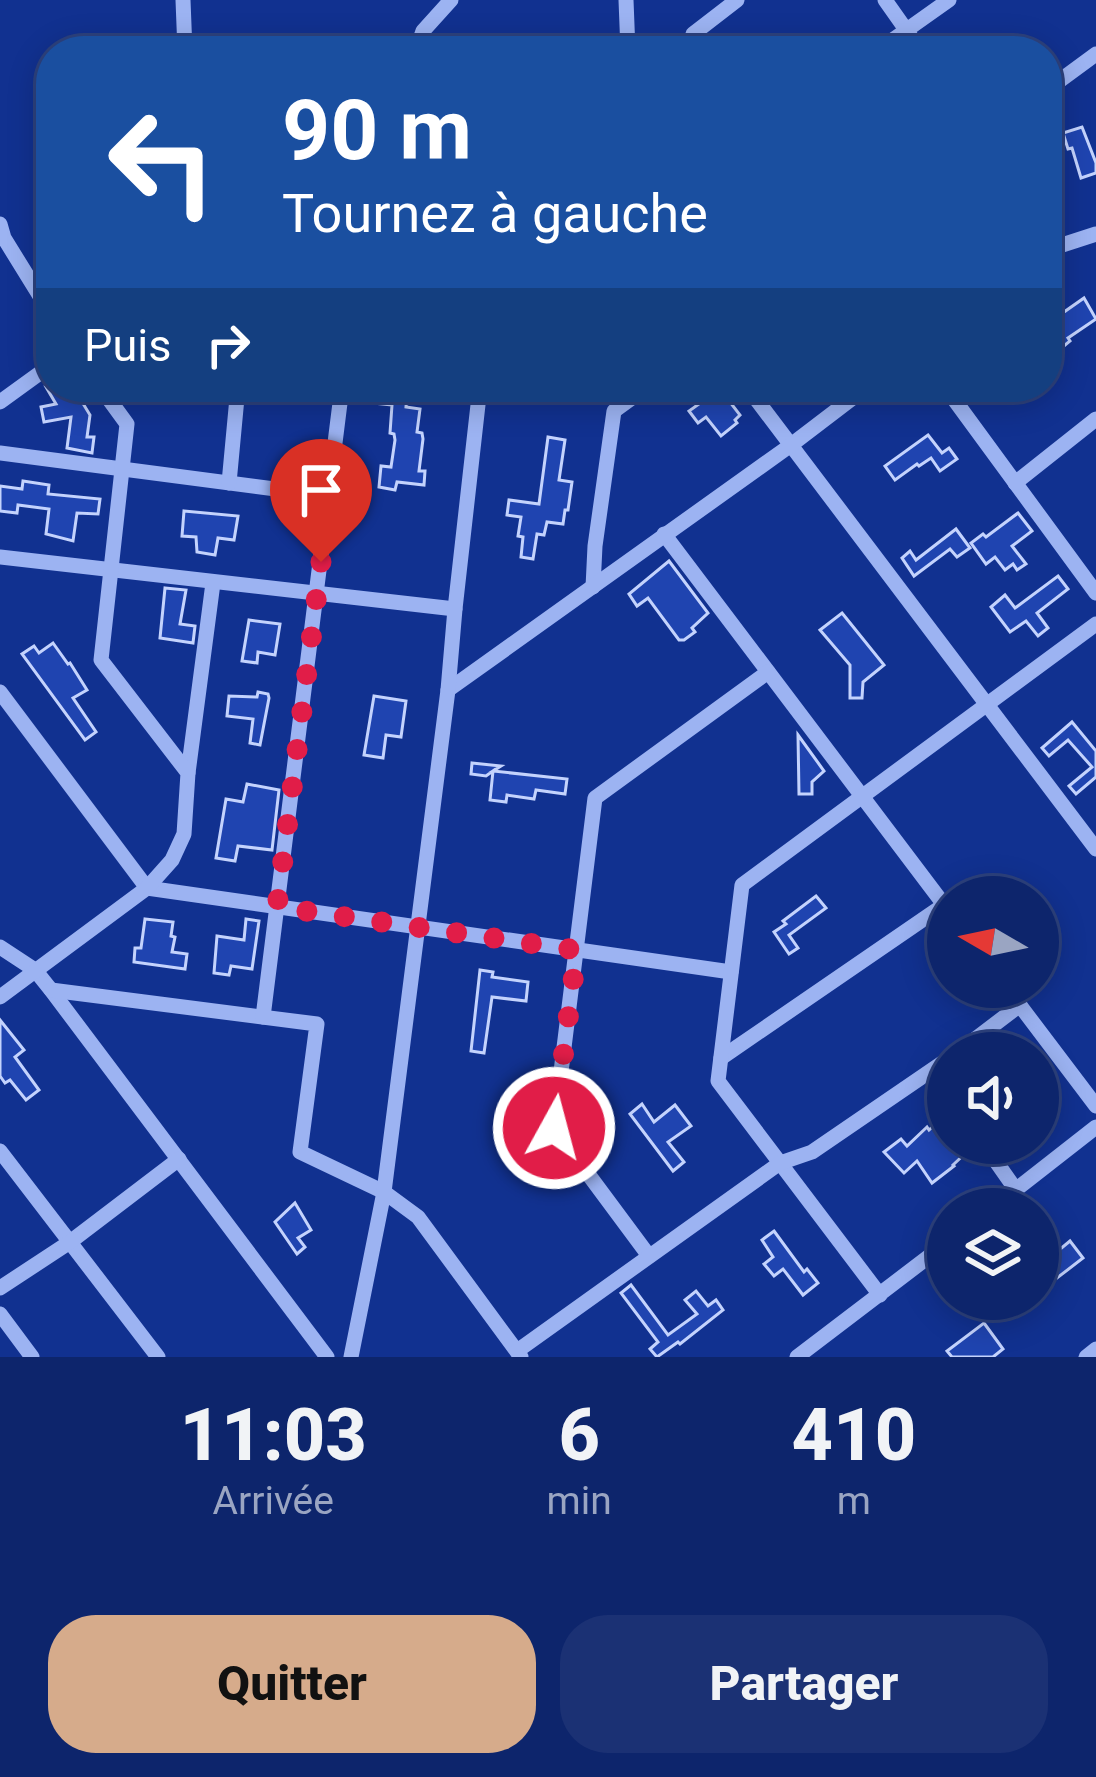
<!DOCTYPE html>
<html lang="fr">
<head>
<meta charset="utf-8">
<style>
	body { margin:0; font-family:Roboto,sans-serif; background:#1b3174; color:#f1f3f6; height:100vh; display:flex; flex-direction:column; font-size:45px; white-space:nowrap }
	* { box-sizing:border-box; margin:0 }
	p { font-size:39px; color:#9aa5c2 }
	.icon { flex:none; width:66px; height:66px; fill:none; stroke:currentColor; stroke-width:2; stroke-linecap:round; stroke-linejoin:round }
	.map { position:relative; height:1357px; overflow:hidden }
	.details { display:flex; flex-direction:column; background:#0d256c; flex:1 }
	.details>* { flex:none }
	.hud { position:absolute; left:36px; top:36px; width:1026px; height:366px; border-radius:48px; box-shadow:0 6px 30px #0003,0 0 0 3px #2d427f; background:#1a4fa0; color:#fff; overflow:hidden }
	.needle { width:78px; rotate:279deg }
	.controls { position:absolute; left:927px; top:876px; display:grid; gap:24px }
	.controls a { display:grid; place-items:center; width:132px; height:132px; border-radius:50%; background:#0d256c; box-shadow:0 6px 30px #0003,0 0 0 3px #2d427f; font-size:60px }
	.pin { position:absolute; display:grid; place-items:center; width:102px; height:102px; color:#fff; margin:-123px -51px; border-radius:50% 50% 50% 0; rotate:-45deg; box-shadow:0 0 12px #0007 }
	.pin .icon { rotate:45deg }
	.me { position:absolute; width:132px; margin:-66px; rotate:7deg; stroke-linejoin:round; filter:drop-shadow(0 0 9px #0008) }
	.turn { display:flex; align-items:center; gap:42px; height:252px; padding:0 48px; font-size:54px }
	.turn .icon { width:156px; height:156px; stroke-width:2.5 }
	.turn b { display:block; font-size:84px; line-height:102px }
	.then { display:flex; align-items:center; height:114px; padding:0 48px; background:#0003; gap:24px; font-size:45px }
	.eta { display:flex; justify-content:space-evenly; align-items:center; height:204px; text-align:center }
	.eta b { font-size:72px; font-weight:800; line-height:84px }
	.cta { display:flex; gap:24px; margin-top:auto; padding:24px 48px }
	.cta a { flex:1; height:138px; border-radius:48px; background:#d6ab8b; color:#111; font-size:48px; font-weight:800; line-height:138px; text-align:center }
	.cta a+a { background:#1b3174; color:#f1f3f6 }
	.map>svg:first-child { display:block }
</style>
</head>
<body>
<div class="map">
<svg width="1096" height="1357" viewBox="0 0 1096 1357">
	<rect width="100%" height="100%" fill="#113190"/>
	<g fill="#1f44b0" stroke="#c4d3fd" stroke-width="3">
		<path d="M1082,127L1096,163V173L1081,178L1072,148L1068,149L1063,133Z"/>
		<path d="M1084,298L1096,319L1068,338L1070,341L1047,360V308L1054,319Z"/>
		<path d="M46,387H73L90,415L87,437H94L92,453L67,448L71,417L44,422L41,407L56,404Z"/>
		<path d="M374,388L407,393L406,407L420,409L417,432L422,433L423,439L419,471H425L424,485L397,482L395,490L379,487L381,466L391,467L395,440L394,434L390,433L392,405L372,403Z"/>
		<path d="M720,389L740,415L735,420L737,423L721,436L706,417L698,423L689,411Z"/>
		<path d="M928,435L942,453L949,448L957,459L940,471L931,458L919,466L917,464L895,480L885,466Z"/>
		<path d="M548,437L565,440L559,480L572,482L568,510H565L563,524L547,522L544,535L537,534L533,559L521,557L523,537L518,536L521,517L507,515L509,500L539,504Z"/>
		<path d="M23,481L49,485L48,494L100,499L98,514L77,513L73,541L46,534L49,509L18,505L17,513L0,511V486L22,489Z"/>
		<path d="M184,511L238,516L234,540L218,538L215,555L197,552L196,537L182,536Z"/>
		<path d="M1018,513L1032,531L1012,546L1026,564L1017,570L1013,564L1005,570L995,557L986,564L971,543L983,534L986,537Z"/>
		<path d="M956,529L970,548L957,557L950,549L914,576L902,558L910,551L916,560Z"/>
		<path d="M669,561L708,613L692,628L695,632L684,640H679L648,598L637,606L629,594Z"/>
		<path d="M1058,576L1068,589L1037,613L1048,628L1038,636L1026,621L1010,632L991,607L1005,595L1015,608Z"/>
		<path d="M165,588L186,590L180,624L195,626L193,643L160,638Z"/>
		<path d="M842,613L884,665L863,682L862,698H850V665L820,630Z"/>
		<path d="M249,620L280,624L275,655L258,652L257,663L242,661Z"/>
		<path d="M53,643L68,664L70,663L87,690L73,698L96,732L85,740L22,654L34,646L39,653Z"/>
		<path d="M258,692L268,694L269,698L260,745L250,743L253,719L227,716L229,696L257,697Z"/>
		<path d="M374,696L406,701L401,737L386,735L383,758L364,755Z"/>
		<path d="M1072,722L1096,751V777L1076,794L1069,786L1092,767L1068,740L1049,756L1042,748Z"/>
		<path d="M798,735L824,771L812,782V794H799Z"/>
		<path d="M472,763L501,766L493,771L567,779L565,794L536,790L534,799L507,795L506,802L490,800L493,771L486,776L471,774Z"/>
		<path d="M247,784L279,790L272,850L238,846L235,861L216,858L226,799L243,802Z"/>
		<path d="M816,896L826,908L789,935L798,948L789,954L774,932L786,924L783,921Z"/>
		<path d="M145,919L173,922L171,936L175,937L172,952L187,954L185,969L134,962L135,948H141Z"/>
		<path d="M246,919L259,921L252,969L231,966L229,975L214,973L217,936L244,940Z"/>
		<path d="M480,970L493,972L492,977L528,982L526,1001L492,997L484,1053L471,1051Z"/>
		<path d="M0,1020L24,1050L15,1057L39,1090L26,1100L10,1080L5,1083L0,1076Z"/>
		<path d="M642,1104L654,1122L675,1105L691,1126L668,1142L684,1162L673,1171L630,1114Z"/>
		<path d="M948,1113V1143H971L972,1147L953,1165L954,1166L932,1183L917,1161L904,1173L884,1152L901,1139L907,1146L927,1127L929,1130Z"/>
		<path d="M295,1203L311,1230L298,1238L305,1247L297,1254L275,1222Z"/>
		<path d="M774,1231L804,1272L807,1269L818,1283L803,1295L783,1269L774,1276L764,1264L773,1257L762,1240Z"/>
		<path d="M1070,1241L1083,1258L1057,1278L1039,1255L1053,1245L1058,1251Z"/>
		<path d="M631,1285L668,1335L697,1314L685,1300L696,1291L708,1306L716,1300L723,1310L680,1344L678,1342L657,1357L650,1349L658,1342L621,1293Z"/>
		<path d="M984,1323L1003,1349L993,1357H952L947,1351Z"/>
	</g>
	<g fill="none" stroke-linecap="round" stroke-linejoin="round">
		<g stroke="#9cb3f2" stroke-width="15">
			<path d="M183,0L185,51"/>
			<path d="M626,0L628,51"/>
			<path d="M885,0L921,51"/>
			<path d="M416,51L423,31L451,0"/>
			<path d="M690,51L693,34L737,0"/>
			<path d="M877,51L949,0"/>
			<path d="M1047,90L1096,54"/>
			<path d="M0,224L4,238L51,314"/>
			<path d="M1047,229L1059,246"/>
			<path d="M1047,254L1059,246L1096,234"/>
			<path d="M747,387L1096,849"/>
			<path d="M945,387L1096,593"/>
			<path d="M0,402L51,365"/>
			<path d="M0,453L329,496"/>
			<path d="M229,483L238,387"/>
			<path d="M1015,483L1096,419"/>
			<path d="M664,534L948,910"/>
			<path d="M0,557L455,609"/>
			<path d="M593,587L595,546L614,411L647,387"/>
			<path d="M448,690L791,445L867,387"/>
			<path d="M0,692L147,888L731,972"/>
			<path d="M188,773L213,583"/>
			<path d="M0,947L35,970L51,990L327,1357"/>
			<path d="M1006,987L1096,1106"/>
			<path d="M51,990L317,1024L300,1152L384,1192L418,1217L521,1357"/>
			<path d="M0,997L147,888L172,860L184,834L188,773L101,660L127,424L100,387"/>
			<path d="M263,1017L342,387"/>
			<path d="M957,1053L1020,1005"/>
			<path d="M721,1058L944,905"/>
			<path d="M932,1072L948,1095"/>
			<path d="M983,1143L1016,1190"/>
			<path d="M0,1151L158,1357"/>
			<path d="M991,1209L1096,1127"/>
			<path d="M649,1256L554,1128L595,798L768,672"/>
			<path d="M0,1288L70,1242L179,1159"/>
			<path d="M880,1295L718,1081L742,885L1096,624"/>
			<path d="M0,1314L32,1357"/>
			<path d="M517,1351L780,1163L812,1152L948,1059"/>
			<path d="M351,1357L384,1192L448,690L455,609L480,387"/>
			<path d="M797,1357L948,1242"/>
			<path d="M1086,1357L1096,1349"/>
		</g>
	</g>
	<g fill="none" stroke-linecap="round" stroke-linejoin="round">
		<path stroke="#e11d48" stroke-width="21" stroke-dasharray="0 37.8" d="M321,562L277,907L577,950L554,1128"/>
	</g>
</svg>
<div class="controls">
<a><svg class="needle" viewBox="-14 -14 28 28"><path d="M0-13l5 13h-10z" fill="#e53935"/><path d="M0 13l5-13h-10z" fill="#9aa5c2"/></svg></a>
<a><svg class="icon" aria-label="sound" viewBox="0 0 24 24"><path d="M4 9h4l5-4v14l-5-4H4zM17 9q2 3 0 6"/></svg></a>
<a><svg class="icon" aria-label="layers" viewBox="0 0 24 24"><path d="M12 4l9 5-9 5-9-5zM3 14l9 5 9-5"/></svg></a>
</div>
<div class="pin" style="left:321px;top:562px;background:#d93025"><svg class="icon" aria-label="arrive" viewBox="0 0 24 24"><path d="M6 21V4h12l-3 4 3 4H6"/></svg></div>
<svg class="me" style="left:554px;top:1128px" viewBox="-20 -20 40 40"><circle r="17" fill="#e11d48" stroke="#fff" stroke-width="3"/><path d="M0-11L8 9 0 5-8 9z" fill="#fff"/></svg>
<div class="hud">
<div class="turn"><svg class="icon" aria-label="left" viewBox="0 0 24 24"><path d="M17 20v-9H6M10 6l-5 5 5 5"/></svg><div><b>90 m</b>Tournez à gauche</div></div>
<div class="then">Puis<svg class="icon" aria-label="right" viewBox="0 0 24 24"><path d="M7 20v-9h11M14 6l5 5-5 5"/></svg></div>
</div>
</div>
<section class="details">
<div class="eta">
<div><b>11:03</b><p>Arrivée</p></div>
<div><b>6</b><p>min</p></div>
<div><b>410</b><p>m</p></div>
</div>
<div class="cta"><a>Quitter</a><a>Partager</a></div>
</section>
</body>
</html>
